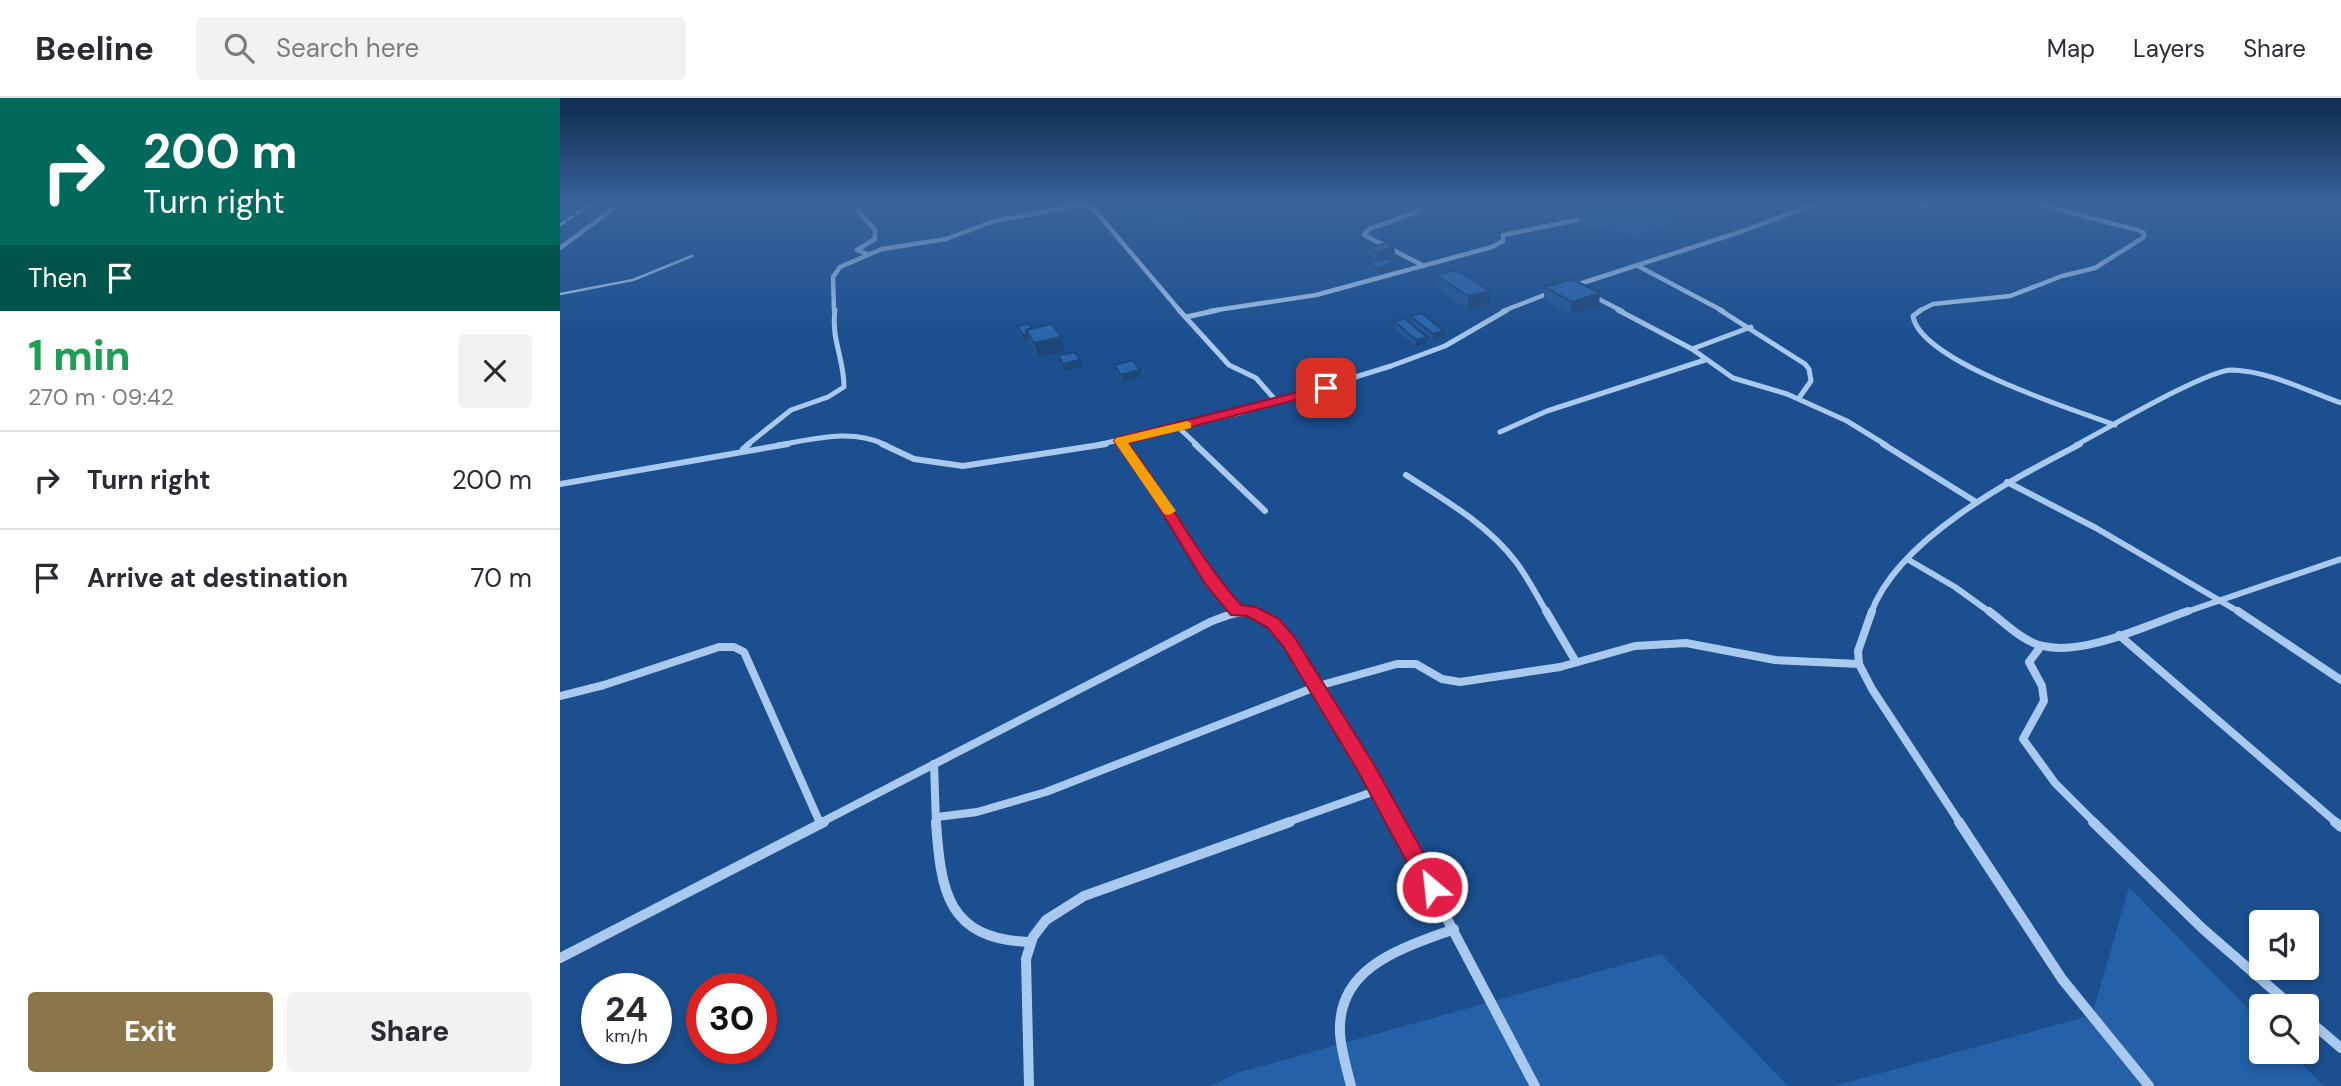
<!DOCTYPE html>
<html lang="en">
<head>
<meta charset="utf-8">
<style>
	body { margin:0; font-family:"DM Sans",sans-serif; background:#f2f2f3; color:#2b2b33; height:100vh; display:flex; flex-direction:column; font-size:26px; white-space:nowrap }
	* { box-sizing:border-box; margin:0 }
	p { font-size:23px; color:#7c7c81 }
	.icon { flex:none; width:38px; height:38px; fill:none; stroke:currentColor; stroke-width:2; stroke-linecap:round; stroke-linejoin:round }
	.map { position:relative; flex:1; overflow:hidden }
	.side { display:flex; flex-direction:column; background:#fff; width:560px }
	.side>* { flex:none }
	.top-card { background:#00695c; color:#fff; overflow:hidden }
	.buttons { position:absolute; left:1689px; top:812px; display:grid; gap:14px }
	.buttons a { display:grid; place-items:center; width:70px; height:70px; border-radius:7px; background:#fff; box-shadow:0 4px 10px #0003; font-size:35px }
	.speed { position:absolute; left:21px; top:875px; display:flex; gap:14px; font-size:35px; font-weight:700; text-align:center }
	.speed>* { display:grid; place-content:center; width:91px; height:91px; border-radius:50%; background:#fff; box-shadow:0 4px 10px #0003; line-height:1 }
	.speed small { font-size:18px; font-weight:400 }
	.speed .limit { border:10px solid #d22; background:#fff; color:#111 }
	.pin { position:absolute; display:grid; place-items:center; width:60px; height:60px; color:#fff; margin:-30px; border-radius:14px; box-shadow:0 4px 10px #0006 }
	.me { position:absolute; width:77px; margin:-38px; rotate:332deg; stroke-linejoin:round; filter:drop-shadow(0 0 5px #0008) }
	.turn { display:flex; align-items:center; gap:24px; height:147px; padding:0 28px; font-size:32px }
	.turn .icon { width:91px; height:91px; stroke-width:2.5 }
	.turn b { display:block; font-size:49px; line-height:60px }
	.then { display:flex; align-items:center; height:66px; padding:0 28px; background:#0003; gap:14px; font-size:26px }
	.round { display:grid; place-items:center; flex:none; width:74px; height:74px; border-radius:7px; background:#f2f2f3 }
	.summary { display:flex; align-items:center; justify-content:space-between; height:119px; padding:0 28px }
	h1 { font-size:42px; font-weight:800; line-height:52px; color:#1e9e55 }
	.action { display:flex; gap:14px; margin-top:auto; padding:14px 28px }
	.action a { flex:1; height:80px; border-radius:7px; background:#8a764a; color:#fff; font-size:28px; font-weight:800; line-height:80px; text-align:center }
	.action a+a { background:#f2f2f3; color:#2b2b33 }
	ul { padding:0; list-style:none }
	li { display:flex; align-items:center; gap:21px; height:98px; padding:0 28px; border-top:2px solid #e1e1e2 }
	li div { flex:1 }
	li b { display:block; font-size:26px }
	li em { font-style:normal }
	header { display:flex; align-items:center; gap:42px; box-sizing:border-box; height:98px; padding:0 35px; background:#fff; border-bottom:2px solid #e1e1e2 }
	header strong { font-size:33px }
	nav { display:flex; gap:38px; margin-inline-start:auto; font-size:24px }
	.search { width:490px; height:63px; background:#f2f2f3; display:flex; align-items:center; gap:18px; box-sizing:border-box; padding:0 24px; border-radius:7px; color:#7c7c81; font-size:26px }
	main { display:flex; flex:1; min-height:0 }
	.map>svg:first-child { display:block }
</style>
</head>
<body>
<header>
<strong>Beeline</strong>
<div class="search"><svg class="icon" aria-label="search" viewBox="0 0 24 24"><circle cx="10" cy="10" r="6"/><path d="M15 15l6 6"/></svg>Search here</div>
<nav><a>Map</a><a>Layers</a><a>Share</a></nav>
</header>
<main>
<section class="side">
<div class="top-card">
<div class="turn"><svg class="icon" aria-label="right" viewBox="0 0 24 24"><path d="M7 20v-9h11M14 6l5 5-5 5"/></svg><div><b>200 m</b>Turn right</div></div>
<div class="then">Then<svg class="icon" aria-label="arrive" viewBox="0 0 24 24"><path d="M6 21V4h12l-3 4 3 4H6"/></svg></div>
</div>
<div class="summary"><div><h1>1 min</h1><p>270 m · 09:42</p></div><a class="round"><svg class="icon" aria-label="close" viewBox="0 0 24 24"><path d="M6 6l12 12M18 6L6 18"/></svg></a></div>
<ul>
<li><svg class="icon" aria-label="right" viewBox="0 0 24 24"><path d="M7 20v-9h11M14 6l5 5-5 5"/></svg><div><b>Turn right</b></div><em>200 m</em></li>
<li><svg class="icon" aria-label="arrive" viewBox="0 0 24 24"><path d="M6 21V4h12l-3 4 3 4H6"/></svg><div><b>Arrive at destination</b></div><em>70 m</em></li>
</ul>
<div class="action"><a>Exit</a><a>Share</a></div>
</section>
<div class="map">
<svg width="1781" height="988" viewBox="0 0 1781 988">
	<rect width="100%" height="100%" fill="#1b4f8f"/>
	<g fill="#2461a8">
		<path d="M532,106H666L655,119L609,128L547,119Z"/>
		<path d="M911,106H1160L1077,138Z"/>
		<path d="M1569,789L1701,924V954H1730L1764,988H1274L1532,917Z"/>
		<path d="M1101,856L1228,988H650L677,975Z"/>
	</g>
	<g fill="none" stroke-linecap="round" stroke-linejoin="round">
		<path stroke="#a9c9ee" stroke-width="2.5" d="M0,196L73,182L132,158"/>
		<g stroke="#a9c9ee" stroke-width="4.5">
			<path d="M292,106L315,132V141L297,152L307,156"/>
			<path d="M853,106L858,110L857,114L809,131L804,137L864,168"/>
			<path d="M1362,108L1368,106"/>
			<path d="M0,150L60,106"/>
			<path d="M1078,168L1163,213"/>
			<path d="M1013,188L1180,134L1255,106"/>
			<path d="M1031,197L1062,213"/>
			<path d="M274,213L273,179L280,169L322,151L386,141L434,123L519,107L533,110L620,213"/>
			<path d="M650,213L756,197L932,149L943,143V137L1017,122"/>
			<path d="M943,213L992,194"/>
			<path d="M1359,213L1373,206L1450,198L1502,178L1535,170L1584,139V135L1578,132L1476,106"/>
		</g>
		<g stroke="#a9c9ee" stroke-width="5">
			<path d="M619,212L669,267L696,280L717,304"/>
			<path d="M1058,212L1132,251L1173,280L1227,296L1287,323L1326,347"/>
			<path d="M1160,212L1245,266L1249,271L1251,283L1239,300"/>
			<path d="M1361,212L1353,218C1360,264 1515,312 1555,327"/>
			<path d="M626,219L658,212"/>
			<path d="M1132,251L1191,229"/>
			<path d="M618,329L637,347"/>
			<path d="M940,334L987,313L1145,262"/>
			<path d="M560,343L563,347"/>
			<path d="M187,347L231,312L268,299L284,289C284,260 271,242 275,212"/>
			<path d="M218,347C255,341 291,330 326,347"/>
			<path d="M537,347L679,315L831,268L885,248L947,212"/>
			<path d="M1516,347C1545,332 1646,272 1672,272C1709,273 1747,293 1781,305"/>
		</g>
		<g stroke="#a9c9ee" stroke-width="6">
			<path d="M322,346L354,361L403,368L546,346"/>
			<path d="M562,346L645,472L677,513"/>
			<path d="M635,346L705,413"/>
			<path d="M1323,346L1416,404"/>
			<path d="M183,351L189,346"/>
			<path d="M846,377C885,402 928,427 956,464C968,480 977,498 987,515"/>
			<path d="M1447,384L1536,430L1681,515"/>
			<path d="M0,386L228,346"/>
			<path d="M1347,461L1395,489L1431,515"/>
			<path d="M675,515H694"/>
			<path d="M1311,515C1338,440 1453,381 1520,346"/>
			<path d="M1623,515L1781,461"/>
		</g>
		<g stroke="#a9c9ee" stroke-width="8">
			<path d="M986,513L1016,564"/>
			<path d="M1312,513L1298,553L1299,566L1312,591L1400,725"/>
			<path d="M1429,513C1445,525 1463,544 1483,548C1525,558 1587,527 1628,513"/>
			<path d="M1678,513L1781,582"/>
			<path d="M1559,537L1777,725"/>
			<path d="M1481,548L1469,564L1482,588L1484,603L1463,641L1495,685L1535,725"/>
			<path d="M0,598L44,587L159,549H174L184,554L260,725"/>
			<path d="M374,666L376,725"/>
			<path d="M377,719L417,714L486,694L758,588L837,566H856L882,581L900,584L1000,569L1075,548L1126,545L1215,562L1299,566"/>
			<path d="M260,725L650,524C665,518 681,511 697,516C736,528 814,684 837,725"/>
			<path d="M725,725L818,692"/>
		</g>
		<g stroke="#a9c9ee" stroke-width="10">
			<path d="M376,724C381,794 387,840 468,844"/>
			<path d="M836,724L975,988"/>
			<path d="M1399,724L1502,881L1589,988"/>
			<path d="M1533,724L1643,831L1732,908"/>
			<path d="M1775,724L1781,729"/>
			<path d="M0,860L264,724"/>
			<path d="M1746,920L1781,950"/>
			<path d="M469,988L466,861L473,839L486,822L524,798L730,724"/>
			<path d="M791,988C787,971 781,953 780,935C777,868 843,850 894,831"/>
		</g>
		<path stroke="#fff" stroke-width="2.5" stroke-dasharray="7 2.5" stroke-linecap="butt" d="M0,127L30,106"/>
	</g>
	<g fill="#245895">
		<path d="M809,150L835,155L817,160L809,156Z"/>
		<path d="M808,165L835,170L817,176L809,171Z"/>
		<path d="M876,177L930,205L908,211L876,190Z"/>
		<path d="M984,189L1039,208L1011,216L984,202Z"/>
		<path d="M850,218L884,239L873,242L850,224Z"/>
		<path d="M834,223L867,245L856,248L834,230Z"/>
		<path d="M457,228L472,231L505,253L478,259L469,243L465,244L459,235Z"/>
		<path d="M554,267L580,272L582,279L562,283L556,274Z"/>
	</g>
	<g fill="#1d4779">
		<path d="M834,149L835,155L817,160V154Z"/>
		<path d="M835,164V170L817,176V170Z"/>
		<path d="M930,193V205L908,211V198Z"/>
		<path d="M1040,195L1039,208L1011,216L1012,204Z"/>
		<path d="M884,233V239L873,242V236Z"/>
		<path d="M467,236L469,243L465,244L463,237Z"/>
		<path d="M501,239L505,253L478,259L474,245Z"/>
		<path d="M867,239V245L856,248V242Z"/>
		<path d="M520,262L522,269L505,273L503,266Z"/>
		<path d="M580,272L582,279L562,283L561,277Z"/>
	</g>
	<g fill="#2a66ad" stroke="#1d4779" stroke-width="2">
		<path d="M826,145L834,149L817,154L809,150Z"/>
		<path d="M827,160L835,164L817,170L808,165Z"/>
		<path d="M897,172L930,193L908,198L876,177Z"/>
		<path d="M1012,181L1040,195L1012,204L984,189Z"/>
		<path d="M861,215L884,233L873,236L850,218Z"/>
		<path d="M845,221L867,239L856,242L834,223Z"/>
		<path d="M469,226L472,231L466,232L467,236L463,237L457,228Z"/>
		<path d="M492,226L501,239L474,245L466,232Z"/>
		<path d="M515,254L520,262L503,266L498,257Z"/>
		<path d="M573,262L580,272L561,277L554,267Z"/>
	</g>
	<linearGradient id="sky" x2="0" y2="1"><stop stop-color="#0f2b4f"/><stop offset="0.43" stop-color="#39639b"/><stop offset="1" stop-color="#39639b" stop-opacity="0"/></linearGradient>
	<rect width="1781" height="244" fill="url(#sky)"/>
	<path fill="#e11d48" stroke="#92132f" stroke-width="2" d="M766,287L770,288V293L568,345C608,398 637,458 681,507L696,509L719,521L735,540L813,665L879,783L883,789L879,796L872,799L864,796L799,675L723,548L707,529L687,518L671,517L646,487L586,388L554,343L556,340Z"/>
	<path fill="#f59e0b" d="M627,323L631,325V330L568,345L616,413L609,417L604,416L554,343L556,340Z"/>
</svg>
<div class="buttons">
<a><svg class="icon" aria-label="sound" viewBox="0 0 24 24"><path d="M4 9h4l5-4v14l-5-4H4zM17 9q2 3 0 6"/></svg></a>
<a><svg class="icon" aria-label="search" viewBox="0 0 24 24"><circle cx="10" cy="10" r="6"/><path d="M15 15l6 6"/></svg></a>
</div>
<div class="speed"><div>24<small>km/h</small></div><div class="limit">30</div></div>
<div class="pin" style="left:766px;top:290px;background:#d93025"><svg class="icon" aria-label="arrive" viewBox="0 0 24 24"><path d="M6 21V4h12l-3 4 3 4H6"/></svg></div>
<svg class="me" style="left:872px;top:789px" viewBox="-20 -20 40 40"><circle r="17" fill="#e11d48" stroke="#fff" stroke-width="3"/><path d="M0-11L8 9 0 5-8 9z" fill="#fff"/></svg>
</div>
</main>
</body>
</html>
